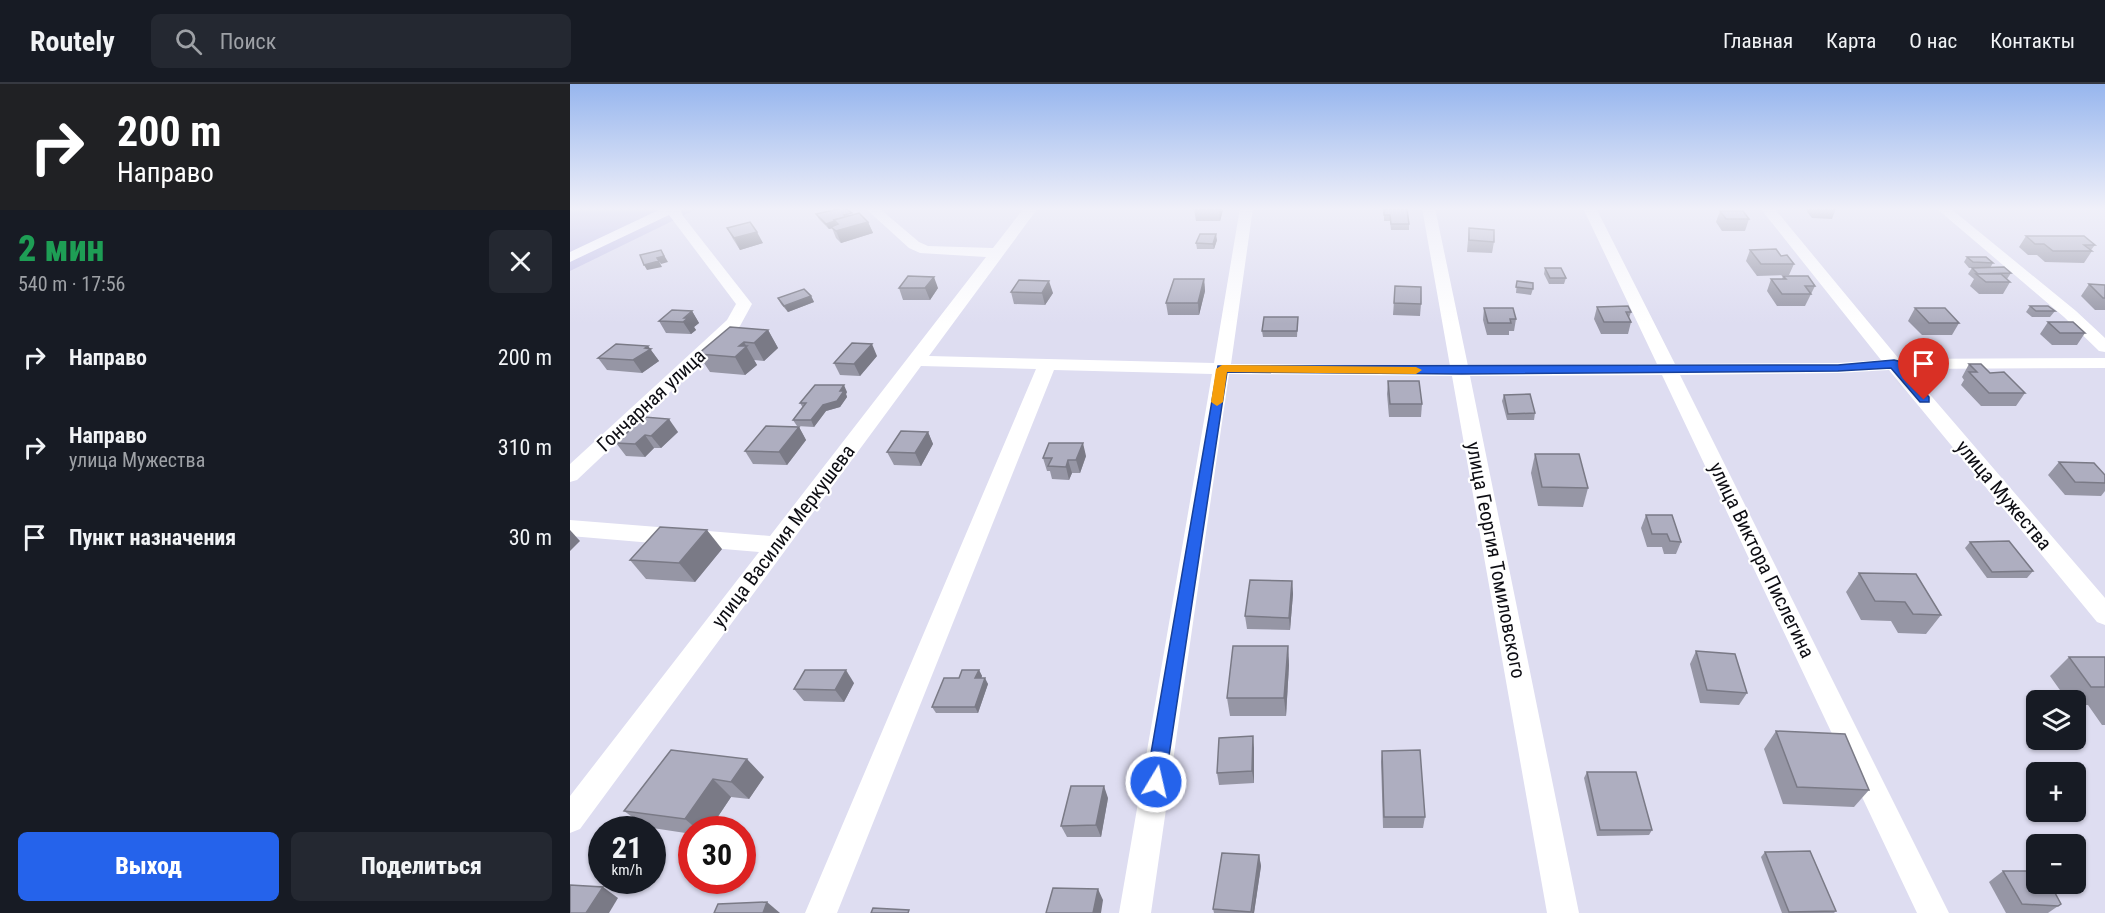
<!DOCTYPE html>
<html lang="ru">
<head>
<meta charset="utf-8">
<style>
	body { margin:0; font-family:"Roboto Condensed",sans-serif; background:#242831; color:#f1f3f6; height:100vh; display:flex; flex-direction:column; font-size:22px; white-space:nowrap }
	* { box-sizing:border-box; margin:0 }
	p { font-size:20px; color:#9ea1a6 }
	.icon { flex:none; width:33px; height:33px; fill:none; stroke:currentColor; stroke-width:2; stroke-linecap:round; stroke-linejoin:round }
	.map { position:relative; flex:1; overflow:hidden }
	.drawer { display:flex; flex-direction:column; background:#171b24; width:570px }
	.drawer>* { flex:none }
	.banner { background:#202124; color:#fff; overflow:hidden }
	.fabs { position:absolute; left:1456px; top:606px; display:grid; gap:12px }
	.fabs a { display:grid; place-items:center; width:60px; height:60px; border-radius:9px; background:#171b24; box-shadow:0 2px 4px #0004; font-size:30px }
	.speed { position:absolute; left:18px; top:732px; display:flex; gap:12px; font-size:30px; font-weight:700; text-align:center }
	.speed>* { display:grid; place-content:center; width:78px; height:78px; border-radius:50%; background:#171b24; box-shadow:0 2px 4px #0004; line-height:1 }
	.speed small { font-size:15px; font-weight:400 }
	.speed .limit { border:9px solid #d22; background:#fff; color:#111 }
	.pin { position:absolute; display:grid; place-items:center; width:51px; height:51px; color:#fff; margin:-62px -26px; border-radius:50% 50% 50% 0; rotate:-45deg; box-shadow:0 0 6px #0007 }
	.pin .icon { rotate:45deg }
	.me { position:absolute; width:66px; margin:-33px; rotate:9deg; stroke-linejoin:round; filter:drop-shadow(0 0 4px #0008) }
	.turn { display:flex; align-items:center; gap:21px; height:126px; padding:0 18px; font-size:27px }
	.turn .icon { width:78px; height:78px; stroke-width:2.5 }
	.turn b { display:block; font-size:42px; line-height:51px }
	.round { display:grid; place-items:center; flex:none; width:63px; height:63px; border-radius:9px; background:#242831 }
	.overview { display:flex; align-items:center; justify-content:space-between; height:102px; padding:0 18px }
	h1 { font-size:36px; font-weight:800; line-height:45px; color:#1e9e55 }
	.action { display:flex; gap:12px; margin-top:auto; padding:12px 18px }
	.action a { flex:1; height:69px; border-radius:9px; background:#2563eb; color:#fff; font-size:24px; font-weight:800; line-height:69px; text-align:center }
	.action a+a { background:#242831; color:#f1f3f6 }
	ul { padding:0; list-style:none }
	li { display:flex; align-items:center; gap:18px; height:90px; padding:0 18px }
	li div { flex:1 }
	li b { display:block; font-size:22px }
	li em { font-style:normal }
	header { display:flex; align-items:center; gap:36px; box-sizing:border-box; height:84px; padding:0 30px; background:#171b24; border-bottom:2px solid #363941 }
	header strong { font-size:28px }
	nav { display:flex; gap:33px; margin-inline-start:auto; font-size:21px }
	.search { width:420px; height:54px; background:#242831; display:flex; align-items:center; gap:15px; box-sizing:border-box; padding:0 21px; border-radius:9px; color:#9ea1a6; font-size:22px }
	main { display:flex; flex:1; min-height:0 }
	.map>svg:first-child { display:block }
</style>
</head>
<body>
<header>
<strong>Routely</strong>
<div class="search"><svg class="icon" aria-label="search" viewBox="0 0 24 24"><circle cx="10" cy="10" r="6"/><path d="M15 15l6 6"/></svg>Поиск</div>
<nav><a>Главная</a><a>Карта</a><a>О нас</a><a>Контакты</a></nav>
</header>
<main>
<section class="drawer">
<div class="banner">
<div class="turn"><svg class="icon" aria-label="right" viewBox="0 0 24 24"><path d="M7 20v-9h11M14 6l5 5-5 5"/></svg><div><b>200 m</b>Направо</div></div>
</div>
<div class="overview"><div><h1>2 мин</h1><p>540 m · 17:56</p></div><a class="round"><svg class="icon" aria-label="close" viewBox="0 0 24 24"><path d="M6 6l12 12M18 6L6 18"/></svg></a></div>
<ul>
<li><svg class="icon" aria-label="right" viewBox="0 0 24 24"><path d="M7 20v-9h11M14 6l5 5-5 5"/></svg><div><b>Направо</b></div><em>200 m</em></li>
<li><svg class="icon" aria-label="right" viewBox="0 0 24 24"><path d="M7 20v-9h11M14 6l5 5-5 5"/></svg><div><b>Направо</b><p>улица Мужества</p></div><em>310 m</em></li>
<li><svg class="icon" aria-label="arrive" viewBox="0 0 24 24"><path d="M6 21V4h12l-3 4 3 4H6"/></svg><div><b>Пункт назначения</b></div><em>30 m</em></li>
</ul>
<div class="action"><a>Выход</a><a>Поделиться</a></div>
</section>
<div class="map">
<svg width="1535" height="829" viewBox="0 0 1535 829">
	<rect width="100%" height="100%" fill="#deddf1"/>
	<path fill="#c5c3e9" d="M0,124H129L0,187Z"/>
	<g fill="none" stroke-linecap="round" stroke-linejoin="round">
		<g fill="#fff" fill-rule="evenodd">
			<path d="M93,124H110L113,132L182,220L170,242L7,396L0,398V380L157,236L166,220L99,131L0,178V168Z"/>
			<path d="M295,124H309L349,158L358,162L423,164L454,124H468L359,272L644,279L670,124H683L661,280L880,282L852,124H865L898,282L1087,280L1013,124H1026L1105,280L1268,279L1311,276L1190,124H1204L1329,275L1535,274V284L1338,285L1535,514V541L1527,538L1319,286L1268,289L1110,291L1379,829H1347L1092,291L900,292L1009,829H977L882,292L659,290L581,829H549L642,290L484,286L267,829H235L466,285L351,282L10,745L0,749V712L189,468L0,452V436L200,452L416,173L350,169L339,164Z"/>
			<path d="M1366,124H1380L1506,227L1535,254V268L1529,267L1494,233Z"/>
		</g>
	</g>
	<g fill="#9696a5">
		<path d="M1235,124H1266L1262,135L1242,134L1235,125Z"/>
		<path d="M624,125L653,126L650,137H626Z"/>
		<path d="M814,125L839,140V146H821L820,137H814Z"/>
		<path d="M1150,127L1179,135L1175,147H1152L1146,138Z"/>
		<path d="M246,130L282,131L298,138L303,149L271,159L266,154L262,144L259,145L249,135Z"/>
		<path d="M157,144L193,159L170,166L163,155Z"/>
		<path d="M899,144L924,158L922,169L897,168Z"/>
		<path d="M1456,152L1525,161L1521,166L1522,167L1514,179L1475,178L1467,171H1458L1449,163Z"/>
		<path d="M647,156L644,165H627L626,159Z"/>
		<path d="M1180,166L1211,172L1224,180L1219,191L1187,192L1176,177Z"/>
		<path d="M1397,173L1423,179L1420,184L1441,189L1437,195H1436L1440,198L1433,210H1409L1400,202L1404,195L1398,190L1402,184H1399L1394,178Z"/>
		<path d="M975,184L996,194L994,200H979L974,190Z"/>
		<path d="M1213,192L1245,202L1235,222H1207L1197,207L1201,195H1212Z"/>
		<path d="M634,195L635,207L629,231H598L596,219Z"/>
		<path d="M947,197L963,205L961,211L946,209Z"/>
		<path d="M1519,200L1535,201V226H1525L1511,212Z"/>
		<path d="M825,202L851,220L850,232L823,231Z"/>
		<path d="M329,204H368L360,216H333Z"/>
		<path d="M441,208L483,209L475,221L444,220Z"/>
		<path d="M241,212L244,218L218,228L211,220L208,214Z"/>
		<path d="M1460,222L1485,227L1480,233H1462L1456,228Z"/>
		<path d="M1027,223L1061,228L1059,234L1061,238L1058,250H1031L1024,235Z"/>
		<path d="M914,224L946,235L944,247H939V251H917L913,236Z"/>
		<path d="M1345,224L1389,239L1382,251H1352L1338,237Z"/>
		<path d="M122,227L129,239L124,243L126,246L121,250L96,249L89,237Z"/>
		<path d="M728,233L727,253H693L692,247Z"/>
		<path d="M1478,238L1515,249L1507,261H1482L1470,250Z"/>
		<path d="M198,246L208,264L194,277L184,276L187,281L175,291L140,288L128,270Z"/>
		<path d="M78,262L89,277L72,289L37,286L28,274Z"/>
		<path d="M307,272L290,292L270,291L264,279Z"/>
		<path d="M1399,280L1420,289L1455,309L1446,322H1411L1391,301L1394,296L1392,293Z"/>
		<path d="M818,297L852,320L851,333H819L817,310Z"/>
		<path d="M277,308L276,310L277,313L270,323L256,327L244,343L227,342L223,336L233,324L230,319Z"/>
		<path d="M934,311L965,329L964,336H937L932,317Z"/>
		<path d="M74,333L108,348L91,364H84L75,373L56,372L46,359Z"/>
		<path d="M229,343L236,356L217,381L183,380L175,367Z"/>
		<path d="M358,348L363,360L351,382L324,381L317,368Z"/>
		<path d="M965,370L1018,404L1013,423L968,422L961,389Z"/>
		<path d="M516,372L510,389H502L499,396L482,395L480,387H477L473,374Z"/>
		<path d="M1489,378L1535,391V407L1531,412L1495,411L1478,391Z"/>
		<path d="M1076,431L1111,458L1106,470H1094L1092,463H1077L1071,444Z"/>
		<path d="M1400,458L1463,487L1457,494H1417L1395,464Z"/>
		<path d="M152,465L125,498L76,495L60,476Z"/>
		<path d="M1289,489L1371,531L1356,550L1328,549L1321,537L1291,536L1276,508Z"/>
		<path d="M722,497L723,510L720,546L677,545L675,532Z"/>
		<path d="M718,562L719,581L716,632H660L657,614Z"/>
		<path d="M1126,567L1177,609L1169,621L1130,619L1120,580Z"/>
		<path d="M1499,573H1535V641H1532L1518,621H1506V616H1497L1480,592Z"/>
		<path d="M409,586L412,592L411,594L418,600L408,629H366L362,623L389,594Z"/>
		<path d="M284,599L274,618L234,617L224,605Z"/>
		<path d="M1206,647L1299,706L1284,723L1213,720L1194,665Z"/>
		<path d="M684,664V699L649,701L647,689Z"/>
		<path d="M101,666L194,693L179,715L161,713L139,746H122V750L76,743L54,727Z"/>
		<path d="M812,667L855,733L853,744H813L811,678Z"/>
		<path d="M1017,688L1082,746L1079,751L1027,752L1014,694Z"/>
		<path d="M538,714L531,753H497L491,742Z"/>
		<path d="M1195,768L1266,827L1264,829H1212L1191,773Z"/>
		<path d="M689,771L691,782L684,829H644L643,825Z"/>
		<path d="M1433,787L1472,803L1491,820L1478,829H1436L1419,798Z"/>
	</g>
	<g fill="#7a7a86">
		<path d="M649,124H653V126L650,137Z"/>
		<path d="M265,137L267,143L259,145L256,140Z"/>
		<path d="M298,138L303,149L271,159L266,147Z"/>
		<path d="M187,148L193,159L170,166L164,154Z"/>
		<path d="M646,150L647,156L644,165L643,160Z"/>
		<path d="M91,166L98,178L91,180L87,174Z"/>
		<path d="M89,177L92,183L77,186L74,181Z"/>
		<path d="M364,193L368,204L360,216L355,204Z"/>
		<path d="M634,195L635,207L629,231L628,219Z"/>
		<path d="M479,197L483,209L475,221L472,209Z"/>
		<path d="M241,212L244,218L218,228L214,222Z"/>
		<path d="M122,227L129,239L124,243L126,246L121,250L113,238L114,234Z"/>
		<path d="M198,246L208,264L194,277L184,259Z"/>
		<path d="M174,258L187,281L175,291L165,273L169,262Z"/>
		<path d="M302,260L307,272L290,292L284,280Z"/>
		<path d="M78,262L89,277L72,289L63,276Z"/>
		<path d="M274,301L277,308L276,310L277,313L270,323L256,327L244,343L241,336L253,321L270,307Z"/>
		<path d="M99,335L108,348L91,364L81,352Z"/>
		<path d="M229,343L236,356L217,381L209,368Z"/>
		<path d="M358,348L363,360L351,382L345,369Z"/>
		<path d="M75,351L84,364L75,373L65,360Z"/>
		<path d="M513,359L516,372L510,389L506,376Z"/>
		<path d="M498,376L502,389L499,396L496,383Z"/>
		<path d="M0,446L10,457L0,467Z"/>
		<path d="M137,446L152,465L125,498L109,479Z"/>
		<path d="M722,497L723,510L720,546L719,534Z"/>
		<path d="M718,562L719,581L716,632L714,614Z"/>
		<path d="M276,586L284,599L274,618L265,606Z"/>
		<path d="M409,586L412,592L409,600L405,594Z"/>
		<path d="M415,594L418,600L408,629L405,623Z"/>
		<path d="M683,652L684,664V699L682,687Z"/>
		<path d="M177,675L194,693L179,715L161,698Z"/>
		<path d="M143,695L161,713L139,746H128L115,735Z"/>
		<path d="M534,702L538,714L531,753L526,741Z"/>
		<path d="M689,771L691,782L684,829H682Z"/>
		<path d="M33,803L48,814L39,829H16Z"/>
		<path d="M528,805L533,816L531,829H523Z"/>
		<path d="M197,818L210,829H193Z"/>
	</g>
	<g fill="#aeaec0" stroke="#7a7a86" stroke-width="1.5">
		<path d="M273,124H275L282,129L274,131L276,133L264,136L265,137L256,140L246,130Z"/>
		<path d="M625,124H649V126L624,125Z"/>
		<path d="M814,125H837L839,140H821L820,131H814Z"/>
		<path d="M1150,127H1173L1179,135H1156Z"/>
		<path d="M289,129L298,138L266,147L261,143L268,140L264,136Z"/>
		<path d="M180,138L187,148L164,154L157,144Z"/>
		<path d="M899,144L924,146V158L899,156Z"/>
		<path d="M630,150H646L643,160L626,159Z"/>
		<path d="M1456,152H1514L1525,161H1514L1522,167H1483L1474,160H1465Z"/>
		<path d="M1206,165L1211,172L1217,171L1224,180H1191L1180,166Z"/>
		<path d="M91,166L94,172L87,174L89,177L74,181L70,171Z"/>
		<path d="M1397,173H1416L1423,179L1403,178Z"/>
		<path d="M1434,183L1441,189L1408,190L1402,184Z"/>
		<path d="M975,184H991L996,194H980Z"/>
		<path d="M1406,190H1431L1440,198H1416Z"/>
		<path d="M338,192L364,193L355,204H329Z"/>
		<path d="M1213,192H1238L1245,202H1235L1241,210H1212L1201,195H1216Z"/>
		<path d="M604,195H634L628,219H596Z"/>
		<path d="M449,196L479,197L472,209L441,208Z"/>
		<path d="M947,197L963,199V205L946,203Z"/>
		<path d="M1519,200L1535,201V214H1533Z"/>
		<path d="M825,202L851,203V220L824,219Z"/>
		<path d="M234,205L241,212L214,222L208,214Z"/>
		<path d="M1058,222L1061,228H1056L1061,238H1034L1027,223Z"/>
		<path d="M1460,222H1478L1485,227H1466Z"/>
		<path d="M914,224H943L946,235H940L941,239H918Z"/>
		<path d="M1345,224H1375L1389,239H1359Z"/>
		<path d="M102,226L122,227L114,234H118L113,238L89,237Z"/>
		<path d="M694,233H728L727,247H692Z"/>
		<path d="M1478,238H1503L1515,249H1490Z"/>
		<path d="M160,243L198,246L184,259L174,258L169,262H177L165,273L128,270Z"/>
		<path d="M282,259L302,260L284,280L264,279Z"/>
		<path d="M46,260L78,262L75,264L81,265L63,276L28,274Z"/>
		<path d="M1399,280H1411L1420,289L1434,288L1455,309H1419L1399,288H1407Z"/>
		<path d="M818,297H849L852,320H820Z"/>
		<path d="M245,301H274L270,307H274L267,317L253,321L241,336H223L236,319H230Z"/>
		<path d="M960,310L965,329L938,330L934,311Z"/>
		<path d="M74,333L99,335L81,352L75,351L65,360L46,359Z"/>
		<path d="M196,342L229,343L209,368L175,367Z"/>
		<path d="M331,347L358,348L345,369L317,368Z"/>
		<path d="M479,359H513L506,376H498L496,383L478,382L482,374H473Z"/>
		<path d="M965,370H1009L1018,404L972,403Z"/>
		<path d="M1489,378L1524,379L1535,391V399L1505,398Z"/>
		<path d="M1076,431H1102L1111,458L1100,457L1097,450H1082Z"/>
		<path d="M90,443L137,446L109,479L60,476Z"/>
		<path d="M1439,457L1463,487L1422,488L1400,458Z"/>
		<path d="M1289,489L1346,490L1371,531L1343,530L1335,518L1305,517Z"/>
		<path d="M680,496L722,497L719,534L675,532Z"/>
		<path d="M663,562H718L714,614H657Z"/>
		<path d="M1126,567L1165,570L1177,609L1137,606Z"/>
		<path d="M1499,573H1535V603H1521Z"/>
		<path d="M235,586H276L265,606L224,605Z"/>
		<path d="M392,586H409L405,594H415L405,623H362L374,594H389Z"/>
		<path d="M1206,647L1275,650L1299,706L1227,703Z"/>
		<path d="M683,652L682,687L647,689L649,654Z"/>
		<path d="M101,666L177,675L161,698L143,695L115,735L54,727Z"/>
		<path d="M850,666L855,733H814L812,667Z"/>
		<path d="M1017,688H1066L1082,746H1030Z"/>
		<path d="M501,702H534L526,741L491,742Z"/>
		<path d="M1240,767L1266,827L1219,828L1195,768Z"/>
		<path d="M652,769L689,771L681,828L643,825Z"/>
		<path d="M1433,787H1462L1467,795V800H1469L1472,803L1484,807L1491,820L1488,822L1452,820Z"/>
		<path d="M0,801L33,803L16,829H0Z"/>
		<path d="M483,804L528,805L523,829H476Z"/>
		<path d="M197,818L193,829H144L148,820Z"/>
		<path d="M303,824L339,826L338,829H301Z"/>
	</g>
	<linearGradient id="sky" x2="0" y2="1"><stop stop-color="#97b6ee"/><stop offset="0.52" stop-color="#f0f0f9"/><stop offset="1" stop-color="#f0f0f9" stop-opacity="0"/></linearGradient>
	<rect width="1535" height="240" fill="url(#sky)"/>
	<path fill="#2563eb" stroke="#184099" stroke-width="1.5" d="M1324,276L1328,277L1359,313V318H1350L1321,284L1268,287L891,290L657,288L595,698L592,704L586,706L579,704L576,698L648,282L1268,281Z"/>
	<path fill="#f59e0b" d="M652,281L846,283L852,286L846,290L657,288L653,318L647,322L641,318L646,285Z"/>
	<g text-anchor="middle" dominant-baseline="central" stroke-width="4.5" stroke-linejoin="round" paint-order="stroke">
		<g font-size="20" fill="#0d0d13" stroke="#fff">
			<text transform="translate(81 316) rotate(-43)">Гончарная улица</text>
			<text transform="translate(1434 411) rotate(50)">улица Мужества</text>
			<text transform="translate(213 452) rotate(-53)">улица Василия Меркушева</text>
			<text transform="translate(926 476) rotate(79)">улица Георгия Томиловского</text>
			<text transform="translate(1192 476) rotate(64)">улица Виктора Пислегина</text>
		</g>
	</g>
</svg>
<div class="fabs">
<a><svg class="icon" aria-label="layers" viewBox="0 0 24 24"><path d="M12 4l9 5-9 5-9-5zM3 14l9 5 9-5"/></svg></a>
<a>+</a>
<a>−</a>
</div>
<div class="speed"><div>21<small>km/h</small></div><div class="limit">30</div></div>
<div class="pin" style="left:1354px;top:316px;background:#d93025"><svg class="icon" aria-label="arrive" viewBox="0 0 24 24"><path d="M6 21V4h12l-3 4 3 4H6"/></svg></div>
<svg class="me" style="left:586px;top:698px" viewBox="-20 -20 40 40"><circle r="17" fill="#2563eb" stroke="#fff" stroke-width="3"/><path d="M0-11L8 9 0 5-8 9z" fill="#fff"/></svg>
</div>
</main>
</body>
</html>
